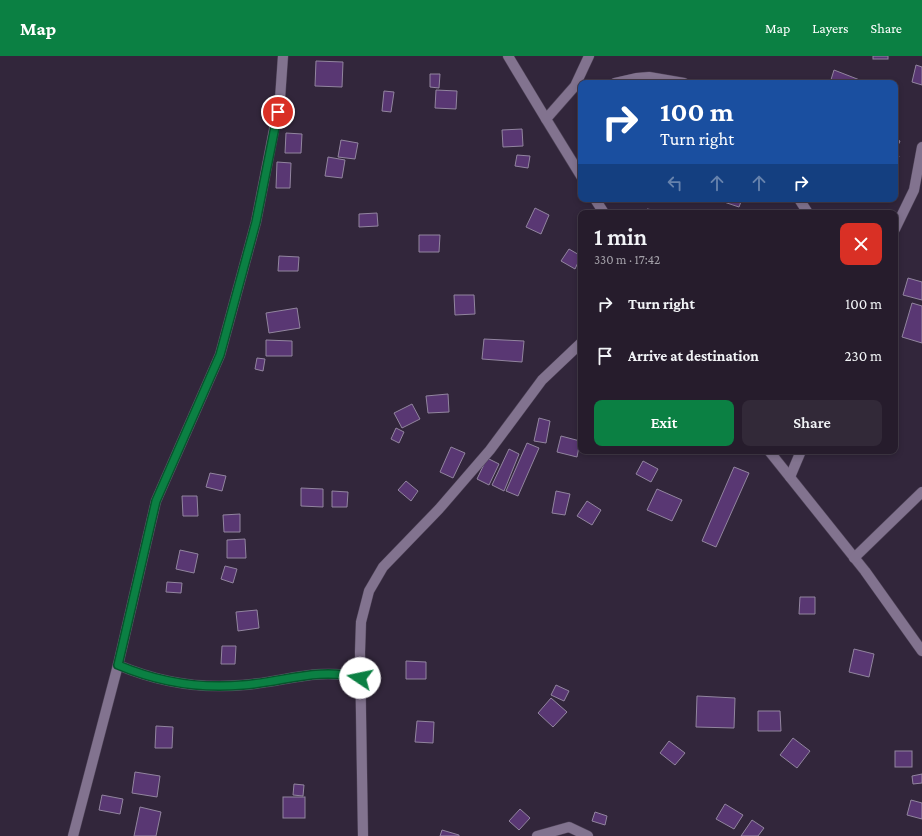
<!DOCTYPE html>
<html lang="en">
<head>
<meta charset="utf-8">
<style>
	body { margin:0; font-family:"Crimson Pro",serif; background:#322938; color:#f1f3f6; height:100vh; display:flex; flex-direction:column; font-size:15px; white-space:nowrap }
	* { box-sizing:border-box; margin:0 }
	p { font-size:13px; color:#a4a1a9 }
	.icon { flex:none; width:22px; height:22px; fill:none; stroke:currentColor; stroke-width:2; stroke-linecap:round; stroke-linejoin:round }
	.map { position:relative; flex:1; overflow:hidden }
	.panel { position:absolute; left:578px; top:154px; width:320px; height:244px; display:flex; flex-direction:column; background:#261c2c; border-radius:8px; box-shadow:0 2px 6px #0003,0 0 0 1px #423a48 }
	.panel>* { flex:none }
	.banner { position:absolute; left:578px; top:24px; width:320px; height:122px; border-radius:8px; box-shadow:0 2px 6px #0003,0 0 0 1px #423a48; background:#1a4fa0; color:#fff; overflow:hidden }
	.pin { position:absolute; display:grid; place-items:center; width:34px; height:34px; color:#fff; margin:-17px; border:2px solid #fff; border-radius:50%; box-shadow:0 1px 4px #0007 }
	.me { position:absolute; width:44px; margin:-22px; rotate:281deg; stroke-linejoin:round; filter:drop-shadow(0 0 3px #0008) }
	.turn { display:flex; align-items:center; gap:14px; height:84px; padding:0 16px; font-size:18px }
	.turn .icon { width:52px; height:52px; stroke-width:2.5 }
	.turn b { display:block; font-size:28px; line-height:34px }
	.lanes { display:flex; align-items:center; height:38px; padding:0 16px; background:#0003; justify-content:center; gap:20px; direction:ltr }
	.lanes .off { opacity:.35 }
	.round { display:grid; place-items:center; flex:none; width:42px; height:42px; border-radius:8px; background:#322938 }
	.overview { display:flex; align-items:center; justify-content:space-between; height:68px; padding:0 16px }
	h1 { font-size:24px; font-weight:600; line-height:30px }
	.action { display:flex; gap:8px; margin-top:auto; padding:8px 16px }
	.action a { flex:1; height:46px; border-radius:8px; background:#0b8043; color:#fff; font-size:16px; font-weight:600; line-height:46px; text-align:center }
	.action a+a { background:#322938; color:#f1f3f6 }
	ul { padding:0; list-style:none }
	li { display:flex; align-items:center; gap:12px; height:52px; padding:0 16px }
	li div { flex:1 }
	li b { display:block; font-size:15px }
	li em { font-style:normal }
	header { display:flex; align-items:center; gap:24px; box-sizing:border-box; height:56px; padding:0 20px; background:#0b8043; color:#fff }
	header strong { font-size:19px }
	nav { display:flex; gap:22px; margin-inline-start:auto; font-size:14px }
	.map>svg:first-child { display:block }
</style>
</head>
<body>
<header>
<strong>Map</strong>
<nav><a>Map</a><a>Layers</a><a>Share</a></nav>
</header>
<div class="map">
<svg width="922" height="780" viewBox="0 0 922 780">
	<rect width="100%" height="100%" fill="#32263b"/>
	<g fill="#593773" stroke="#92859f">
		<rect x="873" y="0" width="15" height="3"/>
		<path d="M316,5L343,6L342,31L315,30Z"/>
		<path d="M916,9L922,11V29L912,26Z"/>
		<path d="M834,14L865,26V27H830Z"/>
		<path d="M430,18H440L439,32L430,31Z"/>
		<path d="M436,34L457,35L456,53L435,52Z"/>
		<path d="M384,35L394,36L391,56L382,55Z"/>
		<path d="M522,73L523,90L503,91L502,74Z"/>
		<path d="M286,77L302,78L301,97H285Z"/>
		<path d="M895,83L900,85L895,96Z"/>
		<path d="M341,84L358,87L355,103L338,101Z"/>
		<path d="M517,99L530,100L528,112L515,110Z"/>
		<path d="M895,99L899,100L895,111Z"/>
		<path d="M328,101L345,104L342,122L325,120Z"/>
		<path d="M277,106L291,107L290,132H276Z"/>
		<path d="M725,143H742L739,151L724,146Z"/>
		<path d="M535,152L549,159L541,178L526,171Z"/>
		<path d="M647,153L659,155V157H646Z"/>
		<path d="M377,157L378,170L359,171V158Z"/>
		<path d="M419,179H440L439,196H419Z"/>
		<path d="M569,193L581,200L575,213L561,205Z"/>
		<path d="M279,200L299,201L298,215H278Z"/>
		<path d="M908,222L922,226V244L903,239Z"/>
		<path d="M454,239H474L475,258L455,259Z"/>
		<path d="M912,247L922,250V287L902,281Z"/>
		<path d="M297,252L300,272L269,277L266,257Z"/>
		<path d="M484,283L524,285L522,306L482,303Z"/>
		<path d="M266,284L292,285V300H266Z"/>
		<path d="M257,302L265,303L263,315L255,313Z"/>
		<path d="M448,338L449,356L428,357L426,340Z"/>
		<path d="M412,348L420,363L402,372L394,357Z"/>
		<path d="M539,362L550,365L546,387L534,385Z"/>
		<path d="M396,372L404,376L399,387L391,383Z"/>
		<path d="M561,380L580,385L577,401L557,396Z"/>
		<path d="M527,387L539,392L518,440L506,435Z"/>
		<path d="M451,391L465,397L453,422L440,416Z"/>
		<path d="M509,393L519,398L504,435L492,429Z"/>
		<path d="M487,402L499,408L489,429L477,423Z"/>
		<path d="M643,405L658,413L651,426L636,418Z"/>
		<path d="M734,411L749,417L716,491L702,485Z"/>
		<path d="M210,417L226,420L222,435L206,431Z"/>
		<path d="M406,425L418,435L411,445L398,434Z"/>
		<path d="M301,432L323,433V451L301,450Z"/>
		<path d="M657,433L682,444L672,465L647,454Z"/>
		<path d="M332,435L348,436L347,451H332Z"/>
		<path d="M556,435L570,438L565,459L552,457Z"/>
		<path d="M182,440H197L198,460H183Z"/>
		<path d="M587,445L601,454L592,469L577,460Z"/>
		<path d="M240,458V476H224L223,459Z"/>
		<path d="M245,483L246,502H227V484Z"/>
		<path d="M180,494L198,498L194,517L176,513Z"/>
		<path d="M225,510L237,513L233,527L221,523Z"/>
		<path d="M167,526L182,527L181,537L166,536Z"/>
		<path d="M800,541H815V558H799Z"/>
		<path d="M257,554L259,572L238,575L236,556Z"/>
		<path d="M222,590H236L235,608H221Z"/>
		<path d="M854,593L874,598L869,621L849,616Z"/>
		<path d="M406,605L426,606V623H406Z"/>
		<path d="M556,629L569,635L564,645L551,639Z"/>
		<path d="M697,640L735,642L734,672L696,671Z"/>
		<path d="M551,642L567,656L553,671L538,657Z"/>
		<path d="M758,655H780L781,675H758Z"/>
		<path d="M417,665L434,666L433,687L415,686Z"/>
		<path d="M156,670L173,671L172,692H155Z"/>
		<path d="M793,682L810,695L797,712L780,699Z"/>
		<path d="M669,685L685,697L675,709L660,697Z"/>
		<rect x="895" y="695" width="17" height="16"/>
		<path d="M135,716L160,720L157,741L132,737Z"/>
		<path d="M922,718V727L913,728L912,720Z"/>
		<path d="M294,728L304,729L303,740L293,739Z"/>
		<path d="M102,739L123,743L120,758L99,754Z"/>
		<rect x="283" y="741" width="22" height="21"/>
		<path d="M911,744L922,747V763L907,759Z"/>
		<path d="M725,748L743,759L734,773L716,763Z"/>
		<path d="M140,751L161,756L156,780H134Z"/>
		<path d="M520,753L530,762L519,774L509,765Z"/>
		<path d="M595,756L607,760L605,769L592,765Z"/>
		<path d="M752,764L764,772L758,780H741Z"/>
		<path d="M442,774L459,779V780H440Z"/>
	</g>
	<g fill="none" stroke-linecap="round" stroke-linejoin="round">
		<g stroke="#4e4357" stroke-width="11">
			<g id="minor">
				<path d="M508,0L546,63"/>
				<path d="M615,27L637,22L649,21L684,27"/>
				<path d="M581,120L546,63L575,30L589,0"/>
				<path d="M595,143L604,157"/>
				<path d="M799,143L808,157"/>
				<path d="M895,173L914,134L922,91"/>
				<path d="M769,395L865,515L922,595"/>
				<path d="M790,421L801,395"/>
				<path d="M854,502L922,436"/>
				<path d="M118,609C158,626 200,633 243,629C284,626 318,611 360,622"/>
				<path d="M73,780L118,609L156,445L220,299L256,166L280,43L283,0"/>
				<path d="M363,780L360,596L361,566L369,535L383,511L439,453L490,394L542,324L581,287"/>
				<path d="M537,780L569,771L588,780"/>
			</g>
		</g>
		<use href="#minor" stroke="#82738f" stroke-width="10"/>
	</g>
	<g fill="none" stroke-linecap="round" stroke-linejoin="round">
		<g stroke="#07532c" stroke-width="10">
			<path id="route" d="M278,56L256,166L220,299L156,445L118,609C158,626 200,633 243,629C284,626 318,611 360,622"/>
		</g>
		<use href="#route" stroke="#0b8043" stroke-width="7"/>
	</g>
</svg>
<div class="pin" style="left:278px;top:56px;background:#d93025"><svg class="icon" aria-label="arrive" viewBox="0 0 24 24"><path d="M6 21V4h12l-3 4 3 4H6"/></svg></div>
<svg class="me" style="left:360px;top:622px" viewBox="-20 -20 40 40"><circle r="19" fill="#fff"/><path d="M0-13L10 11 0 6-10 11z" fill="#0b8043"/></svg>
<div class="banner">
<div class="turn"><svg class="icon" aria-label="right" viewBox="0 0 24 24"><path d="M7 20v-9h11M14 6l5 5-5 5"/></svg><div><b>100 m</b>Turn right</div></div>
<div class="lanes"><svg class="icon off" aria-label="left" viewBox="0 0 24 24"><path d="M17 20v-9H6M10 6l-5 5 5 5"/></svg><svg class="icon off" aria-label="ahead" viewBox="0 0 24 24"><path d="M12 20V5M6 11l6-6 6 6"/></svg><svg class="icon off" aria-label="ahead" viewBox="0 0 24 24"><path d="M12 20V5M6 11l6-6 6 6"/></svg><svg class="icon" aria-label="right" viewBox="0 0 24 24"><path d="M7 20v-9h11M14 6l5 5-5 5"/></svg></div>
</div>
<section class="panel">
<div class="overview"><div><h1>1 min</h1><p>330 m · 17:42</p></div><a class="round" style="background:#d93025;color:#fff"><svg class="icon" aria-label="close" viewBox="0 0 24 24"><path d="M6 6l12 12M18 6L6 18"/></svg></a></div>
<ul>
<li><svg class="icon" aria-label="right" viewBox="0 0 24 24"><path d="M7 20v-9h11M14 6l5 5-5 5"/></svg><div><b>Turn right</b></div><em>100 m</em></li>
<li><svg class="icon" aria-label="arrive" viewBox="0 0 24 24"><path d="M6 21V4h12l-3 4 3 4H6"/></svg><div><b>Arrive at destination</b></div><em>230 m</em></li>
</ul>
<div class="action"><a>Exit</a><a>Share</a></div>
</section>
</div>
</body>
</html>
